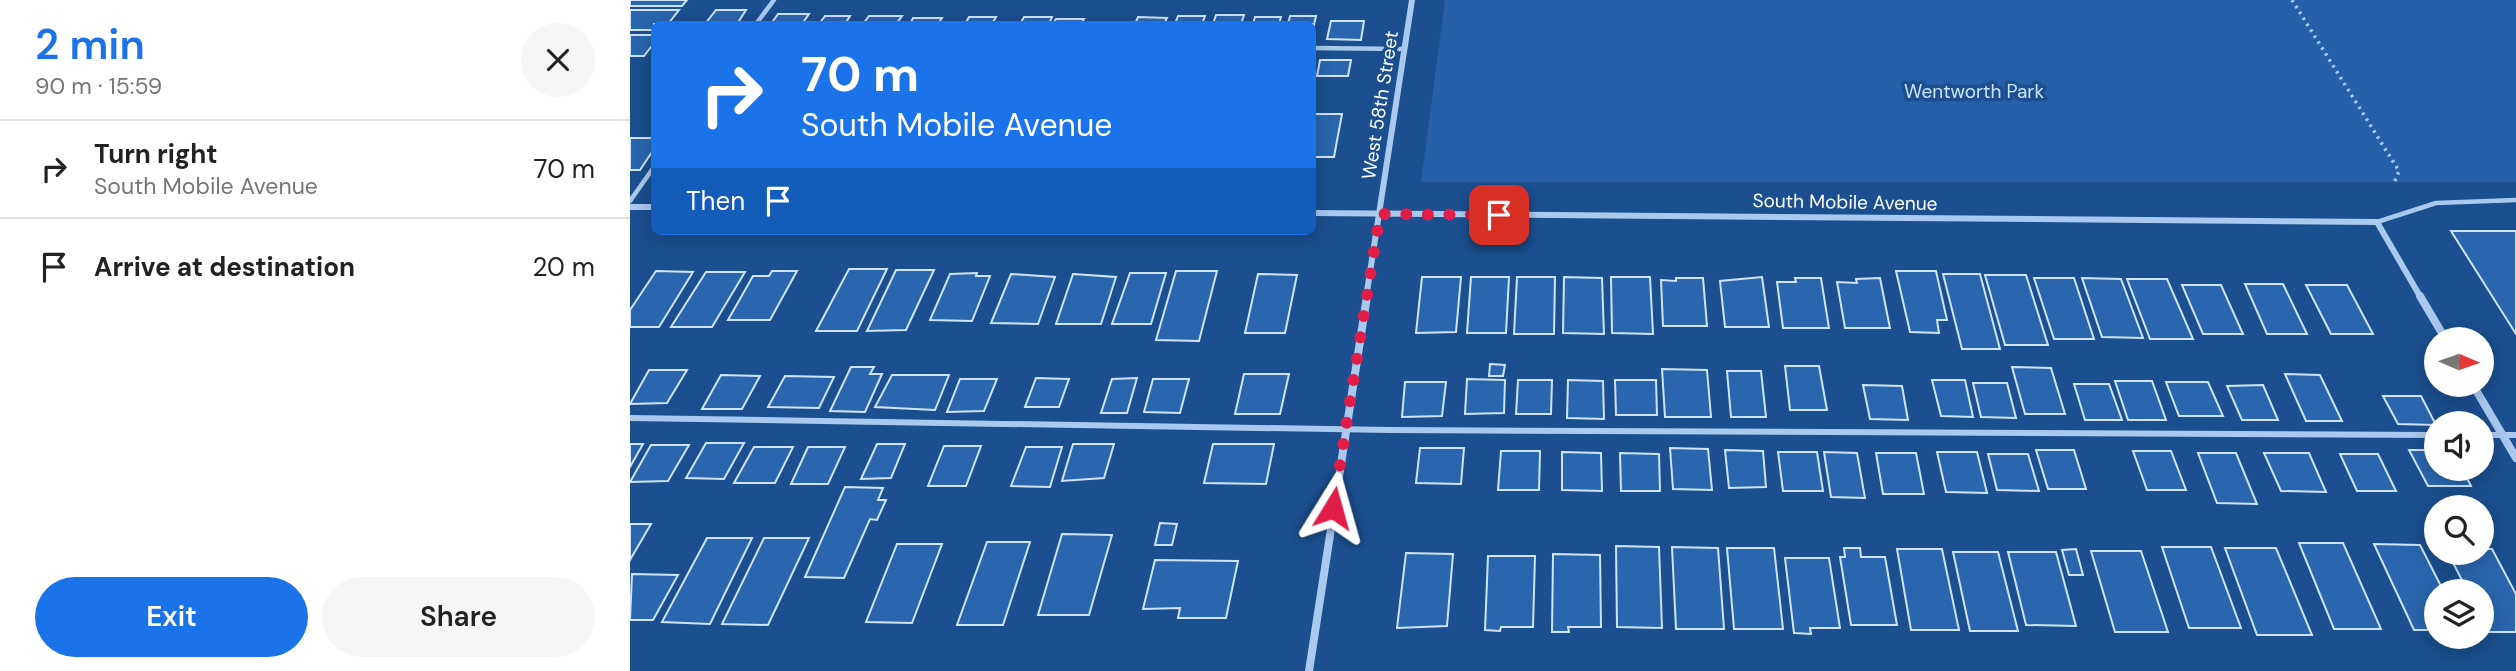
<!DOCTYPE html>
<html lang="en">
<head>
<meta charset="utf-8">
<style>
	body { margin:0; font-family:"DM Sans",sans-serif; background:#f6f6f6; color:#222; height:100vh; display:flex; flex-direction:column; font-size:26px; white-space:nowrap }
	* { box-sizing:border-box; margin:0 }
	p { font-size:23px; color:#767676 }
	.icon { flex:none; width:38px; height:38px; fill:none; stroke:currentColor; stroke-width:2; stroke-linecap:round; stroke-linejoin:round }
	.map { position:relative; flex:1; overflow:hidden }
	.drawer { display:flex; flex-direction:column; background:#fff; width:630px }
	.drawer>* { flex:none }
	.guide { position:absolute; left:21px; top:21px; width:665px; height:214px; border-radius:10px; box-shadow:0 4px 18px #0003; background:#1a73e8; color:#fff; overflow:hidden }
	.needle { width:46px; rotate:92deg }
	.buttons { position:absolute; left:1794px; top:327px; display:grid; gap:14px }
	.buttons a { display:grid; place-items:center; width:70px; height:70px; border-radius:50%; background:#fff; box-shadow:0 4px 18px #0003; font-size:35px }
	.pin { position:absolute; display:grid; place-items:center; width:60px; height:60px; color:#fff; margin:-30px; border-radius:14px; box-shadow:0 4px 10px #0006 }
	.me { position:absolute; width:77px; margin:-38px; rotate:8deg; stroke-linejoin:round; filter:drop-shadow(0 0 5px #0008) }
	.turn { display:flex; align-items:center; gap:24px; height:147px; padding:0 35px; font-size:32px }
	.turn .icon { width:91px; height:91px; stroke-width:2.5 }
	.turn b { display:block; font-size:49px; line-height:60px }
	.then { display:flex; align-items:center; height:66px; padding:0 35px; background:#0003; gap:14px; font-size:26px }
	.round { display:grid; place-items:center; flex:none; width:74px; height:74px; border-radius:37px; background:#f6f6f6 }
	.overview { display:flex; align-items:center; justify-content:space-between; height:119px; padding:0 35px }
	h1 { font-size:42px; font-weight:600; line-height:52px; color:#1a73e8 }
	.cta { display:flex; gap:14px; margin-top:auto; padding:14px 35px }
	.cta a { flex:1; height:80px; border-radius:42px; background:#1a73e8; color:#fff; font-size:28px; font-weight:600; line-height:80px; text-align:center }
	.cta a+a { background:#f6f6f6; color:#222 }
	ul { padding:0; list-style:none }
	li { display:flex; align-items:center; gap:21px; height:98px; padding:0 35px; border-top:2px solid #e0e0e0 }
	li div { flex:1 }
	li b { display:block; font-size:26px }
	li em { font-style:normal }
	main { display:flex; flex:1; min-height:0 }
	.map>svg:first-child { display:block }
</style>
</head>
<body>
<main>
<section class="drawer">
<div class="overview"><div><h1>2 min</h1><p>90 m · 15:59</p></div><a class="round"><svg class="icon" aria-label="close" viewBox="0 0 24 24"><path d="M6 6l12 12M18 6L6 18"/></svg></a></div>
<ul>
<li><svg class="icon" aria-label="right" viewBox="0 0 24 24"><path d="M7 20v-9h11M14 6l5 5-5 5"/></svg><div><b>Turn right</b><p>South Mobile Avenue</p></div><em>70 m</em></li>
<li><svg class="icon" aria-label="arrive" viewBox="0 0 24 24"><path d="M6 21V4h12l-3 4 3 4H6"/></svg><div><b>Arrive at destination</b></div><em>20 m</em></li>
</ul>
<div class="cta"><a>Exit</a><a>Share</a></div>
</section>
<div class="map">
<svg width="1886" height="671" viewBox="0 0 1886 671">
	<rect width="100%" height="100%" fill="#1b4f8f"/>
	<path fill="#2461a8" d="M815,0H1886V182H791Z"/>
	<g fill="#2a66ad" stroke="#cfe3fa" stroke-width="2">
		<path d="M0,0H57L52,6H0Z"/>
		<path d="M0,10H49L38,24H24V30H0Z"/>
		<path d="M86,10H116L107,24H75Z"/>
		<path d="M148,14H179L172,24H141Z"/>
		<path d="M586,15H614L611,24H583Z"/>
		<path d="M195,16H220L215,24H189Z"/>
		<path d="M239,16H272L266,24H233Z"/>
		<path d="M548,16H575L572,24H545Z"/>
		<path d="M660,16H686L682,33V24H658Z"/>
		<path d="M339,17H366L362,24H335Z"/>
		<path d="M394,17H422L419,24H390Z"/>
		<path d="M508,17L537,18L534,24H505Z"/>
		<path d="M625,17H651L649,24H623Z"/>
		<path d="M283,18H312L308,24H280Z"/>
		<path d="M426,19H454L451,24H423Z"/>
		<path d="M701,21H734L731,40L697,39Z"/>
		<path d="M0,35H24V43L14,56H0Z"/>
		<path d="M690,60H721L718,76H687Z"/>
		<path d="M682,114H712L704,157H682Z"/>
		<path d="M0,138H24V149L10,170H0Z"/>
		<path d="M1821,231H1886V334Z"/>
		<path d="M219,269H257L227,331H186Z"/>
		<path d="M266,270H304L276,330L237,331Z"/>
		<path d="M26,271L63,272L29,327H0V310Z"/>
		<path d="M142,271H167L140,320H98L123,276H139Z"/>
		<path d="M546,271H587L569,341L526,340Z"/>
		<path d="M1266,271H1306L1317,320H1307L1309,333L1280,332Z"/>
		<path d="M76,272H115L82,327H41Z"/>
		<path d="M347,273L346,276H360L342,321L300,320L320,274Z"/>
		<path d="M500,273H536L521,324H482Z"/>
		<path d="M381,274L425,277L408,324L361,323Z"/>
		<path d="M443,274L486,277L471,324H426Z"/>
		<path d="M628,274L667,275L655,333H615Z"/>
		<path d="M1313,274H1350L1370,349H1332Z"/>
		<path d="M1355,275H1396L1418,345H1375Z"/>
		<path d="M792,277H831L826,332L786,333Z"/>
		<path d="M841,277H879L876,333H837Z"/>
		<path d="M887,277H925L924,334H884Z"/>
		<path d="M934,277L972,278L974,334L933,333Z"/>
		<path d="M981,277H1020L1023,334L982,333Z"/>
		<path d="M1132,277L1139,327H1095L1090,281Z"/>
		<path d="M1046,278H1073L1077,326H1033L1031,280L1046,281Z"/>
		<path d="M1165,278H1191L1199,328H1153L1147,282H1166Z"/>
		<path d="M1250,278L1260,328H1215L1207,282L1227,283L1226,279Z"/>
		<path d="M1404,278H1444L1464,339H1424Z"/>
		<path d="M1452,278L1491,279L1513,338L1472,337Z"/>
		<path d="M1497,279H1537L1563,339H1520Z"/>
		<path d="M1615,284H1653L1677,334H1637Z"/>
		<path d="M1552,285H1591L1613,334H1573Z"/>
		<path d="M1676,285H1717L1743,334H1701Z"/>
		<path d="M860,364L875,365L873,376H859Z"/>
		<path d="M1155,366H1189L1197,410H1160Z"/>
		<path d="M221,367H244L240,374H252L235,412L200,411Z"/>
		<path d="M1382,367L1421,368L1435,414H1395Z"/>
		<path d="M1032,369L1077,370L1081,417H1035Z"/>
		<path d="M19,370H57L37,403L0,404Z"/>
		<path d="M1097,371H1131L1136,417H1101Z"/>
		<path d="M614,374H659L650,414H605Z"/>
		<path d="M1655,374L1690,375L1712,421H1676Z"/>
		<path d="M91,375L130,376L112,409H72Z"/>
		<path d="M262,375H319L305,410L245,407Z"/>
		<path d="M155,376L204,377L189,408L138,407Z"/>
		<path d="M406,378L439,379L429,407H395Z"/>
		<path d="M507,378L497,413H471L482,379Z"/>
		<path d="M330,379H367L354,411L317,412Z"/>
		<path d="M523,379H559L550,413L514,412Z"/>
		<path d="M837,379L875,380L874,413L835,414Z"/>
		<path d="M888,380H922L921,414H886Z"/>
		<path d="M938,380L973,381L974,419L937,418Z"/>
		<path d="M985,380H1026L1027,415H986Z"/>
		<path d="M1302,380H1335L1343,417L1311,416Z"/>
		<path d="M1485,381H1522L1536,420H1498Z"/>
		<path d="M775,382H816L812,416L772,417Z"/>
		<path d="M1536,382H1578L1593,416H1549Z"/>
		<path d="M1343,383H1377L1386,418L1351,417Z"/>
		<path d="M1444,384H1479L1492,420H1455Z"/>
		<path d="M1233,385L1272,386L1278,420L1240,419Z"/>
		<path d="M1633,385L1648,420H1612L1597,386Z"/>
		<path d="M1753,396H1791L1806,425L1768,424Z"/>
		<path d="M76,443H114L94,479L56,478Z"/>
		<path d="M0,444H13L0,467Z"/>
		<path d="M247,444H275L261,478L231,479Z"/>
		<path d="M443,444H484L474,478L432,481Z"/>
		<path d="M583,444H644L636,484L574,483Z"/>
		<path d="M21,445H59L38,481L0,482Z"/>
		<path d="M314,446H351L336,486H298Z"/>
		<path d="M124,447H163L145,483H104Z"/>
		<path d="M178,447H215L198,484H161Z"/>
		<path d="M396,447H432L420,487L381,486Z"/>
		<path d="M790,448H834L831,484L786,483Z"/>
		<path d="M1040,448L1078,449L1082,490L1043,489Z"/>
		<path d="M1095,450L1133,451L1136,487L1099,488Z"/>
		<path d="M1406,450H1444L1456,489H1418Z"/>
		<path d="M1779,450H1806V469H1832L1841,486H1798Z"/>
		<path d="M871,451H910L909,490H868Z"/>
		<path d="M1503,451H1541L1556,490H1517Z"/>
		<path d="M932,452L971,453L972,491L932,490Z"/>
		<path d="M1148,452H1187L1193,491H1153Z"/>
		<path d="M1194,452L1227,453L1235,498L1201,497Z"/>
		<path d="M1307,452H1347L1357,493L1316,492Z"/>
		<path d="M990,453L1029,454L1030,491H991Z"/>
		<path d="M1246,453H1286L1294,494H1253Z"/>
		<path d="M1568,453H1606L1627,504L1587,503Z"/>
		<path d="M1634,453H1679L1696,492L1651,491Z"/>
		<path d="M1358,454H1398L1409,491L1367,490Z"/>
		<path d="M1710,454H1748L1766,491H1727Z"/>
		<path d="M215,487L253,488L248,500H256L247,520L240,519L214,578L175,577Z"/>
		<path d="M530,523L547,524L542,545H525Z"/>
		<path d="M0,524H21L0,560Z"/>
		<path d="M432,534L482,535L459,615H408Z"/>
		<path d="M77,538H122L80,624L32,622Z"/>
		<path d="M134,538H179L138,625L92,624Z"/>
		<path d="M357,542H400L373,625H327Z"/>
		<path d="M1669,543H1713L1751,629H1704Z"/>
		<path d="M267,544H312L282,623L236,622Z"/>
		<path d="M1744,544L1790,545L1814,592H1806V630H1784Z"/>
		<path d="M986,546L1029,547L1032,628L987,627Z"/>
		<path d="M1042,547L1088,548L1094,629H1046Z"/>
		<path d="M1532,547H1581L1611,628H1559Z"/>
		<path d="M1097,548H1144L1153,629H1104Z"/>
		<path d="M1214,548H1230L1231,557H1255L1267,625H1221L1210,557H1215Z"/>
		<path d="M1595,548H1646L1682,635H1627Z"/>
		<path d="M1267,549H1312L1329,630H1281Z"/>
		<path d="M1446,549L1453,575H1439L1432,550Z"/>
		<path d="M1852,549H1862L1886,594V632H1858L1852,619V592H1838L1818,553H1852Z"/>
		<path d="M1461,551H1511L1538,632H1485Z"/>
		<path d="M1323,552H1368L1388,631H1340Z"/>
		<path d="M1378,552H1426L1446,626L1396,625Z"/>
		<path d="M776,553L823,554L817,626L767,628Z"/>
		<path d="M923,554L970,555L971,627H938L939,632H922Z"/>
		<path d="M858,556H905L903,627H871L870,631L855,630Z"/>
		<path d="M1155,558H1199L1210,628H1180L1181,634L1164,633Z"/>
		<path d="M525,560L608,561L596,618H548L550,608L513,609Z"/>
		<path d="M2,574L48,575L23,620H0Z"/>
	</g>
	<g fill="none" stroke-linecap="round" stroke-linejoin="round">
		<path stroke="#a9c9ee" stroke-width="3.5" stroke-dasharray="2.5 4.5" stroke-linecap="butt" d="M1662,0L1769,171L1764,183"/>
		<g stroke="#a9c9ee" stroke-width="4.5">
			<path d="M126,24L144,0"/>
			<path d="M682,48L775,49"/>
			<path d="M0,201L24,167"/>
			<path d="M1747,222L1806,203L1886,200"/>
		</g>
		<g stroke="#a9c9ee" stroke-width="6">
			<path d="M0,418L760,430L1806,435"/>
			<path d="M1852,435H1886"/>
		</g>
		<g stroke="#a9c9ee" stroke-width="6">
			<path d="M0,207H24"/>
			<path d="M682,213L1747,222L1791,298"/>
			<path d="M736,298L782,0"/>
		</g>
		<g stroke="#a9c9ee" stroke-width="8">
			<path d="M1790,296L1816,340"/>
			<path d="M1843,385L1886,458"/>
			<path d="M679,671L737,296"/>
		</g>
	</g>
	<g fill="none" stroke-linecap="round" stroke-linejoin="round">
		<path stroke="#e11d48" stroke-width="12" stroke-dasharray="0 21.6" d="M703,508L750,214L869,215"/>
	</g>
	<g text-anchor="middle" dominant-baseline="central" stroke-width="7" stroke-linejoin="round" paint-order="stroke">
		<g font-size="19" fill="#cfe3fa" stroke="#1b4f8f">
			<text x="1344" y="91">Wentworth Park</text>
		</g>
		<g font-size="19" fill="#fff" stroke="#1b4f8f">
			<text transform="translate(750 105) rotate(-81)">West 58th Street</text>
			<text transform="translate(1215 202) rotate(1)">South Mobile Avenue</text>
		</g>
	</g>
</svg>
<div class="buttons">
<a><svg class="needle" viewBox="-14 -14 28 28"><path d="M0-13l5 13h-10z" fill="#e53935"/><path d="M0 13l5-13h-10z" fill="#767676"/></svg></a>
<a><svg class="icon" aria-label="sound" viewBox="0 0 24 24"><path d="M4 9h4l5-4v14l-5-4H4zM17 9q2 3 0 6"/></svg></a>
<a><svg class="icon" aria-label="search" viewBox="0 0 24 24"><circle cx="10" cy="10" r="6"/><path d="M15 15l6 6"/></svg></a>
<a><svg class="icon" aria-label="layers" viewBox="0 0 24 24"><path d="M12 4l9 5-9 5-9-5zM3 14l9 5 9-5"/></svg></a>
</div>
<div class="pin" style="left:869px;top:215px;background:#d93025"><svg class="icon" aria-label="arrive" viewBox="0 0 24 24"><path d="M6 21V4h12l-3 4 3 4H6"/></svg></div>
<svg class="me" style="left:703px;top:508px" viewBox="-20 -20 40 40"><path d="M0-17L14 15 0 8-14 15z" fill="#e11d48" stroke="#fff" stroke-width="4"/></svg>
<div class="guide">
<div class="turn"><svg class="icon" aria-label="right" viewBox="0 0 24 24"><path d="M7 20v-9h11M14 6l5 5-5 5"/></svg><div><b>70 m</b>South Mobile Avenue</div></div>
<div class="then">Then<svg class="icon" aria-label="arrive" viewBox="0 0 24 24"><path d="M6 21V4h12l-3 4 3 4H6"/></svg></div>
</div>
</div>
</main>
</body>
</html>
